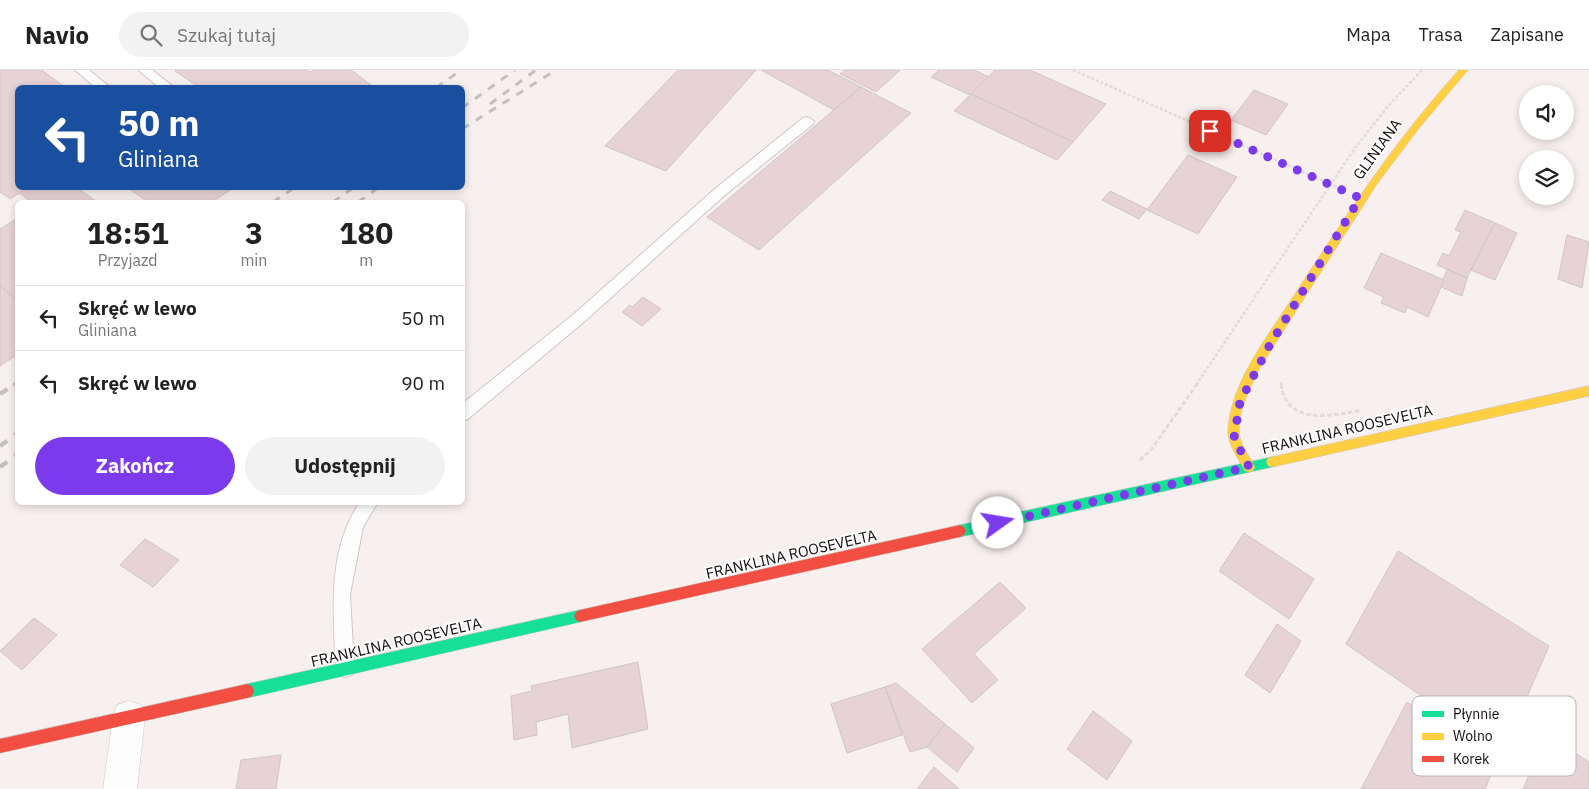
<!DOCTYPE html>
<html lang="pl">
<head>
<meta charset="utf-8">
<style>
	body { margin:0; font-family:"IBM Plex Sans",sans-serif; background:#f2f2f2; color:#222; height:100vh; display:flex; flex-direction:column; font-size:19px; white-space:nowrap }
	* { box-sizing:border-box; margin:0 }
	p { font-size:16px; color:#767676 }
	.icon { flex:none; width:28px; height:28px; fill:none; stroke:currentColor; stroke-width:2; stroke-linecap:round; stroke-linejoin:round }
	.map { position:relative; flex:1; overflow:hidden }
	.panel { position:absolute; left:15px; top:130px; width:450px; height:305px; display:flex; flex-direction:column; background:#fff; border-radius:8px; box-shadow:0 2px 8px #0003 }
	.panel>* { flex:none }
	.guide { position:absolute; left:15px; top:15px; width:450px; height:105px; border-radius:8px; box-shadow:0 2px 8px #0003; background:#1a4fa0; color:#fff; overflow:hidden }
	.buttons { position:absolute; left:1519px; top:15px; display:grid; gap:10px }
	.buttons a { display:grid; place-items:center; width:55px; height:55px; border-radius:50%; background:#fff; box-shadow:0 2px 8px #0003; font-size:25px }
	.pin { position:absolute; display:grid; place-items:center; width:42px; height:42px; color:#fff; margin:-21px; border-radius:10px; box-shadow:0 2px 8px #0006 }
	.me { position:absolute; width:55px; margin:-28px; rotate:77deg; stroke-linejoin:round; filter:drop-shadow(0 0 4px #0008) }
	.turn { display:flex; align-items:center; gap:18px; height:105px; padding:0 20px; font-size:22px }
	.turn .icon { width:65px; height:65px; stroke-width:2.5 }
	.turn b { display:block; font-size:35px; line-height:42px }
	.eta { display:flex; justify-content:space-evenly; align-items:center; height:85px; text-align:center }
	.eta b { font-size:30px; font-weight:700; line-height:35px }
	.button { display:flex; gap:10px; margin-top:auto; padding:10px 20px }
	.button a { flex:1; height:58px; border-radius:30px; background:#7c3aed; color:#fff; font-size:20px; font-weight:700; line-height:58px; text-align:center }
	.button a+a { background:#f2f2f2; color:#222 }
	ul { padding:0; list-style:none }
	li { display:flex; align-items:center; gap:15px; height:65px; padding:0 20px; border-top:1px solid #e0e0e0 }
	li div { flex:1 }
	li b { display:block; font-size:19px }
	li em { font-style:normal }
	header { display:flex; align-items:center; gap:30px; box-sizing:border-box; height:70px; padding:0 25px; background:#fff; border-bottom:1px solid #e0e0e0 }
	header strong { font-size:24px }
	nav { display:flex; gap:28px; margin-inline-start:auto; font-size:18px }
	.search { width:350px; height:45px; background:#f2f2f2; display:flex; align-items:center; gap:12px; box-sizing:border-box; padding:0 18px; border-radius:28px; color:#767676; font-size:19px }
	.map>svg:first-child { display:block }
</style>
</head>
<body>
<header>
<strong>Navio</strong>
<div class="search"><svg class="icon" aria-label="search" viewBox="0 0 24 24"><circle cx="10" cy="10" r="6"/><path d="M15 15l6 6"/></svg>Szukaj tutaj</div>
<nav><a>Mapa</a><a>Trasa</a><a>Zapisane</a></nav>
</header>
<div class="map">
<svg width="1589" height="719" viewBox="0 0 1589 719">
	<rect width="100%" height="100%" fill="#f8f0ef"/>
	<g fill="#e6d2d7" stroke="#cec6c7">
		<path d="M0,0H42L66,18H18V118H78L97,132H31L20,123L10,129L0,122Z"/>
		<path d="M177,0H306L310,2L314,0H351L375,18H200L175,1Z"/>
		<path d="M678,0H756L666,101L605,76Z"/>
		<path d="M761,0H828L861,17L834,40Z"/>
		<path d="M845,0H900L876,22L840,4Z"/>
		<path d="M939,0H974L989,7L970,25L931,7Z"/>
		<path d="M995,0H1030L1106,34L1073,72L971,24Z"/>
		<path d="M861,17L911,43L759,180L707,147Z"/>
		<path d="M1254,20L1288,34L1266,65L1231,50Z"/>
		<path d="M971,24L1073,72L1057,90L954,41Z"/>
		<path d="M1188,85L1237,107L1198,164L1147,140Z"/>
		<path d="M128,118H230L232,119L212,132H148Z"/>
		<path d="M1110,121L1147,139L1139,149L1102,130Z"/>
		<path d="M1465,140L1495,153L1467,208L1437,195L1443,183L1449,186L1461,162L1455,160Z"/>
		<path d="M18,148V231L0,216V159Z"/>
		<path d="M1495,153L1517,163L1495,210L1471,200Z"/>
		<path d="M1567,165L1589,172L1582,218L1558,209Z"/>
		<path d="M1381,183L1444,210L1428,247L1407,237L1405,243L1381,233L1384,227L1364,218Z"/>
		<path d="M1447,199L1467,208L1462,226L1441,217Z"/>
		<path d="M0,216L18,231V284L0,296Z"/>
		<path d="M643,227L661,239L642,256L622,242L630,235L632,237Z"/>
		<path d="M1244,463L1314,509L1289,549L1219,501Z"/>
		<path d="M145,469L179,490L153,517L120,495Z"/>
		<path d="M1398,481L1549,576L1503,682L1346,574Z"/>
		<path d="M1000,512L1026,538L974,584L998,610L972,633L922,579Z"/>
		<path d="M34,548L57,565L22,600L0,581Z"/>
		<path d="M1277,554L1301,571L1270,623L1245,605Z"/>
		<path d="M638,592L648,659L572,678L568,644L536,652L537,665L514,670L511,626L532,621L531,616Z"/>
		<path d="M896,613L945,654L927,677L910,682L885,617Z"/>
		<path d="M885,617L902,665L847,683L831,634Z"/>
		<path d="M1407,632L1496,693L1485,719H1361Z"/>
		<path d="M1093,641L1132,671L1107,710L1067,679Z"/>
		<path d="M945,654L974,678L957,702L927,677Z"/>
		<path d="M1547,664L1589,692V719H1523Z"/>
		<path d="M281,685L276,719H236L241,690Z"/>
		<path d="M934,697L959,719H917Z"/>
	</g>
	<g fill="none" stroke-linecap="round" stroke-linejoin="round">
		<g stroke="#cfc7c6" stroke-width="2">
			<g id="lane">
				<path d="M75,0H89L111,18H96Z"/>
				<path d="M138,0H152L175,18H160Z"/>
				<path d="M808,47L814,51L813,54L726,124L585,251L468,349L462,351V334L575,243L716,118L803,48Z"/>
				<path d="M360,432H378L363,457L350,524L354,598L352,605L345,607L338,605L336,598C333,543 327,480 360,432Z"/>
			</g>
		</g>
		<g stroke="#cfc7c6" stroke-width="1">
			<path id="street" d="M129,631L141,635L145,647L137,719H103L113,647L117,635Z"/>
		</g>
		<g stroke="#cfc7c6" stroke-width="1">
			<g id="fast">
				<path d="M1272,387L1276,388L1278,392L1276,396L1272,397L960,467L956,465L954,461L956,457L960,455Z"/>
				<path d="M580,540L584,542L586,546L584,550L580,552L247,628L242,626L240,621L242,616L247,614Z"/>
			</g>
		</g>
		<g stroke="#cfc7c6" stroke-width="1">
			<g id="slow">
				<path d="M1459,0H1468L1420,57L1377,114L1261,296C1251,316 1235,345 1240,368C1243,379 1250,387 1255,397L1253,401L1249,402L1245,401C1238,388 1227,374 1228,359C1232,311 1266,269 1291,230C1343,150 1394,71 1459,0Z"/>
				<path d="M1589,316V326L1272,397L1268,396L1266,392L1268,388L1272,387Z"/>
			</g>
		</g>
		<g stroke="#cfc7c6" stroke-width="1">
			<g id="jam">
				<path d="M960,455L964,457L966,461L964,465L960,467L580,552L576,550L574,546L576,542L580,540Z"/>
				<path d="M247,614L252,616L254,621L252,626L247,628L0,683V669Z"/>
			</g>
		</g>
		<g stroke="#dfdcdc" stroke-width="2.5" stroke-dasharray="3 2" stroke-linecap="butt">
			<path d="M1073,0L1337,117"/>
			<path d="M1281,312V315"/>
			<path d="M1196,315L1355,78L1388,36L1422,0"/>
		</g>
		<g stroke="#dfdcdc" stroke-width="3" stroke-dasharray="4.5 2.5" stroke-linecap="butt">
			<path d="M1281,314C1286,356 1332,346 1362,340"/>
			<path d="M1140,390L1151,380L1197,314"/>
		</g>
		<use href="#lane" fill="#fefdfd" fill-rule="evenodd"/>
		<use href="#street" fill="#fefdfd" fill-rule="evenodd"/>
		<use href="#fast" fill="#16e098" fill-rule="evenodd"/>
		<use href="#slow" fill="#ffcf43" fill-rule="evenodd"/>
		<use href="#jam" fill="#f24e42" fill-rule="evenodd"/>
		<g stroke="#c3c0c0" stroke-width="3" stroke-dasharray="8 8" stroke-linecap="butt">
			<path d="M436,18L461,0"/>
			<path d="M490,34L536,0"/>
			<path d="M462,38L515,0"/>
			<path d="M462,59L556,0"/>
			<path d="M273,132L294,118"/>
			<path d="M333,132L353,118"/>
			<path d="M358,132L378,118"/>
			<path d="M13,315L18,312"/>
		</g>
		<g stroke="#c3c0c0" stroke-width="4.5" stroke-dasharray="9 9" stroke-linecap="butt">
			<path d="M0,324L15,314"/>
			<path d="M0,376L18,363"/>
			<path d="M0,397L18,384"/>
		</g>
	</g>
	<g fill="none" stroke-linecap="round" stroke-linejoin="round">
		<path stroke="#7c3aed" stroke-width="9" stroke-dasharray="0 16.2" d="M998,453L1249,397L1234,368L1240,332L1268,278L1360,128L1210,61"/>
	</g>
	<g text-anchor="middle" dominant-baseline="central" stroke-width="4" stroke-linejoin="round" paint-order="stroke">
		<g font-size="15" fill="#130b0b" stroke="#fefefe">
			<text transform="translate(1377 79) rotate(-54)">GLINIANA</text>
			<text transform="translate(1347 359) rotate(-13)">FRANKLINA ROOSEVELTA</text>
			<text transform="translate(791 484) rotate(-13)">FRANKLINA ROOSEVELTA</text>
			<text transform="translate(396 572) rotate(-13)">FRANKLINA ROOSEVELTA</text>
		</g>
	</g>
	<rect x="1412" y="626" width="164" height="80" rx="8" fill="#fefefe" stroke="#b8b5b5" stroke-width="1"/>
	<rect x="1422" y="641" width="22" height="6" fill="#16e098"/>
	<rect x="1422" y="663" width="22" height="7" fill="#ffcf43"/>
	<rect x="1422" y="686" width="22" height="6" fill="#f24e42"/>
	<g font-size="14" fill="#130b0b">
		<text x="1453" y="649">Płynnie</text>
		<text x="1453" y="671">Wolno</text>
		<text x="1453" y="694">Korek</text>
	</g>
</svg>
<div class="buttons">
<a><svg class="icon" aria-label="sound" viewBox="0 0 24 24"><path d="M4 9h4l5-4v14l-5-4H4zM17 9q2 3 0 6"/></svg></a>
<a><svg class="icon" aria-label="layers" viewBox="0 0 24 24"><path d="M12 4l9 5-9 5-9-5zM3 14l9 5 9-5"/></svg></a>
</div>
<div class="pin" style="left:1210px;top:61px;background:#d93025"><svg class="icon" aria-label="arrive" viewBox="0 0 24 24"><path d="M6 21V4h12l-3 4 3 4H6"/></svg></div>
<svg class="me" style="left:998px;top:453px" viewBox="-20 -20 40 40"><circle r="19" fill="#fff"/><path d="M0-13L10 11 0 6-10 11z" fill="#7c3aed"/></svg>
<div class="guide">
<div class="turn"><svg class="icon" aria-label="left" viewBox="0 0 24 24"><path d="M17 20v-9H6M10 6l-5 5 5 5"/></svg><div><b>50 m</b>Gliniana</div></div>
</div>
<section class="panel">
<div class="eta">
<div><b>18:51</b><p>Przyjazd</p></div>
<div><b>3</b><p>min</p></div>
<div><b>180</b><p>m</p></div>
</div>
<ul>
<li><svg class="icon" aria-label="left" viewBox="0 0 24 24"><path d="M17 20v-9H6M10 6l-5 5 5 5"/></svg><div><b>Skręć w lewo</b><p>Gliniana</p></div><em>50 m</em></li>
<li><svg class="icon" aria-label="left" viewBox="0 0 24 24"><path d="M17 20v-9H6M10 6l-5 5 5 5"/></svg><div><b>Skręć w lewo</b></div><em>90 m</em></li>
</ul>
<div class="button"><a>Zakończ</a><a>Udostępnij</a></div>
</section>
</div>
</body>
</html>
